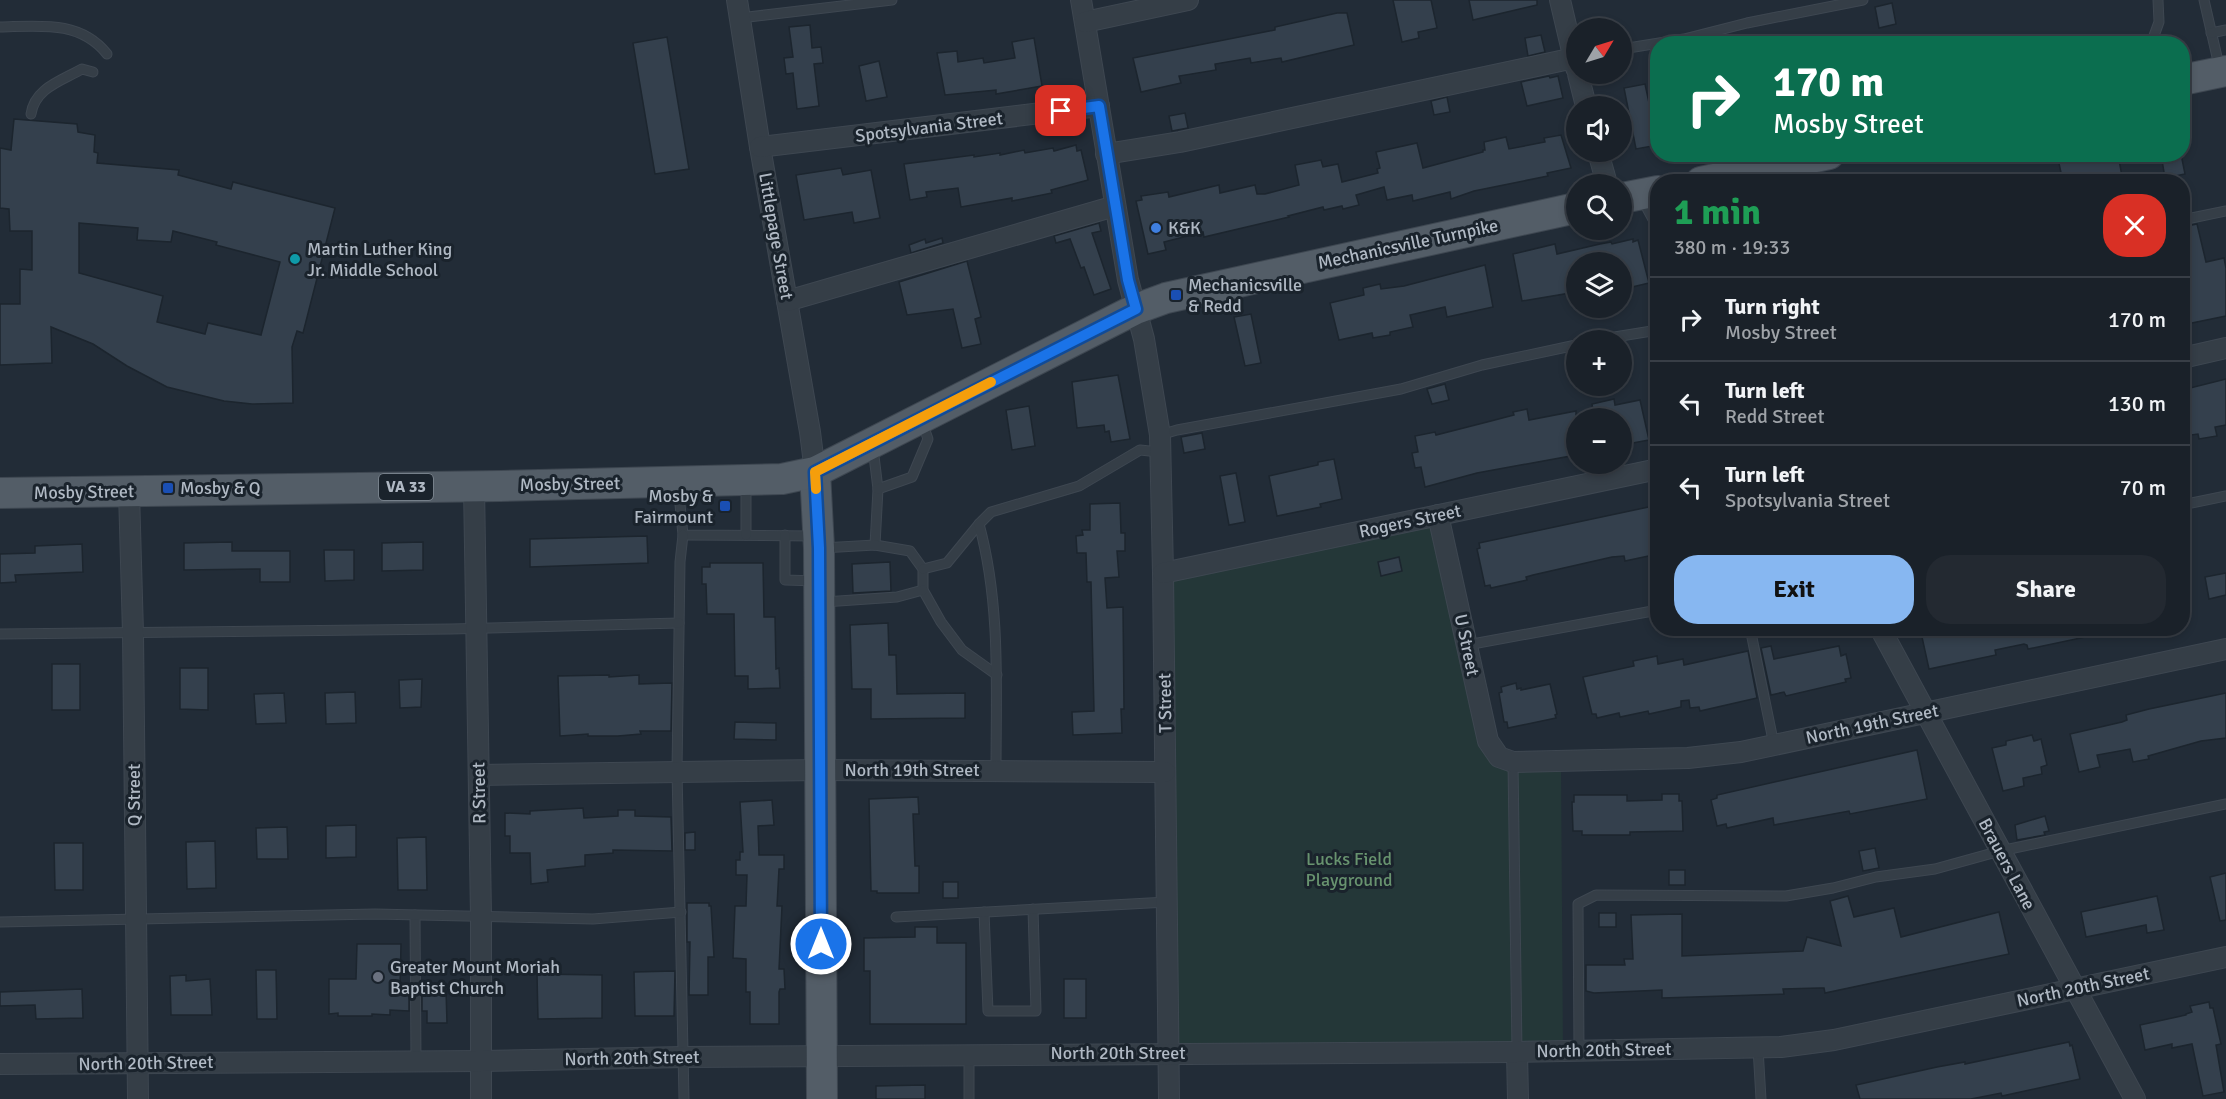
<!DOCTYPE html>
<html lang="en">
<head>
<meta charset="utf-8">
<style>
	body { margin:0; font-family:Signika,sans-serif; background:#232931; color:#f1f3f6; height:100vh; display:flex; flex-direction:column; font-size:22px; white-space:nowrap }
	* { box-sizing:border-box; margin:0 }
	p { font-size:20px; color:#9fa3a8 }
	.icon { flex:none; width:33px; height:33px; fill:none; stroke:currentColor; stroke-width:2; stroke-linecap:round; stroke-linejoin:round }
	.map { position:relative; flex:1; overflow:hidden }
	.sheet { position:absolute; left:1650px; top:174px; width:540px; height:462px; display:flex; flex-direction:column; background:#1a2129; border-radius:24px; box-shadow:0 3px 9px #0003,0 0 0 2px #383e46 }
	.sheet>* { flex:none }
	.guide { position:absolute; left:1650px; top:36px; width:540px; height:126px; border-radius:24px; box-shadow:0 3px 9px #0003,0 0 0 2px #383e46; background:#0b6e4f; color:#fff; overflow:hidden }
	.needle { width:39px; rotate:52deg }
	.tools { position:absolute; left:1566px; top:18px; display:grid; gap:12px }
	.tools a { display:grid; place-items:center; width:66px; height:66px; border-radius:50%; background:#1a2129; box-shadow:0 3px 9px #0003,0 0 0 2px #383e46; font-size:30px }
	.pin { position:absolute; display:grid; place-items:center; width:51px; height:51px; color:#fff; margin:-26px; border-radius:12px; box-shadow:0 3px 9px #0006 }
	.me { position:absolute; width:66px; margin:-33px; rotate:0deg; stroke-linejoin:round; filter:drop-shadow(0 0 4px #0008) }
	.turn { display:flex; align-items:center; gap:21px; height:126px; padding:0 24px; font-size:27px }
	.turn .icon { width:78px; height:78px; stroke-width:2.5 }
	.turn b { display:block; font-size:42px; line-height:51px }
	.round { display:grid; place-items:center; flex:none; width:63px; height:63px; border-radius:24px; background:#232931 }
	.headline { display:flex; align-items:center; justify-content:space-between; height:102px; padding:0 24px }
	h1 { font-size:36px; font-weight:800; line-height:45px; color:#1e9e55 }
	.cta { display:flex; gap:12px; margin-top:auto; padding:12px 24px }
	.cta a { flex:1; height:69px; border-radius:24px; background:#87b7f1; color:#111; font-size:24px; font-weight:800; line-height:69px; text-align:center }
	.cta a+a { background:#232931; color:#f1f3f6 }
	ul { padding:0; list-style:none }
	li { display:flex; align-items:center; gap:18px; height:84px; padding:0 24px; border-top:2px solid #383e46 }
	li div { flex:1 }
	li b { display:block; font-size:22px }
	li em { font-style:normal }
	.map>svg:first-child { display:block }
</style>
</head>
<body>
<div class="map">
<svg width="2226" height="1099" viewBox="0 0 2226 1099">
	<rect width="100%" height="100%" fill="#222c37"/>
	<path fill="#243738" d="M1437,516L1487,748L1561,760L1563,1051L1167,1054L1162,573Z"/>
	<g fill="#34404d" stroke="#1c252e" stroke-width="1.5" fill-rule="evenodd">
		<path d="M1393,0H1431L1437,28L1418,32L1419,38L1402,42Z"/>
		<path d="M1469,0H1537V5L1473,20Z"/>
		<path d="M1892,3L1896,24L1879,28L1875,7Z"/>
		<path d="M1337,13H1347L1354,45L1282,62L1281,58L1251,63L1250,58L1215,64L1216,70L1179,76L1181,83L1141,92L1133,58L1275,30V27Z"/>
		<path d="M810,25L812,48L821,47L823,63L814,64L819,106L797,109L793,73L786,74L784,58L793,57L789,27Z"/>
		<path d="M1541,35L1545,52L1528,56L1525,38Z"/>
		<path d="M667,37L689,169L655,174L633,43Z"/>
		<path d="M1034,38L1042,86L996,94V90L945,95L937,53L957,51L958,62L983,58L984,63L1015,58L1012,42Z"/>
		<path d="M879,61L887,97L866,101L859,66Z"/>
		<path d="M1549,76L1550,78L1558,76L1563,98L1527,106L1521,82Z"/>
		<path d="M1645,84L1658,145L1636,149L1624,88Z"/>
		<path d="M1447,97L1450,112L1434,115L1431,101Z"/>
		<path d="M1185,113L1188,128L1172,131L1169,116Z"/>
		<path d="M14,119L77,124L78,132L95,135L94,152L98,153L97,163L179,170L178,175L231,189L233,182L335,208L303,333L297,331L292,347L293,403L252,404L224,401L167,387L127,366L93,344L51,327L52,363L0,365V304H20V269L32,270V231H10L9,209L0,208V148L11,150ZM79,223L138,228L137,240L171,242L173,231L217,242L216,245L280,262L261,335L208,323L205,334L157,322L163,296L79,273Z"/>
		<path d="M1561,135L1571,168L1547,173L1548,176L1474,191L1451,199L1450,192L1413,201L1412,195L1387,200L1384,187L1356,195L1359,205L1343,209L1342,206L1324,210L1323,207L1288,216L1289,217L1204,237L1203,232L1164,242L1166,250L1148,254L1136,201L1142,200L1141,196L1168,192L1169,197L1219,185L1220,193L1255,185L1257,194H1265L1299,185L1295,165L1321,160L1323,167L1338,164L1342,182L1378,173L1377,169L1380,168L1376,152L1417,143L1423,168L1483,152V150H1485L1484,142L1506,137L1509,149L1545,142L1544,138Z"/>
		<path d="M1076,145L1077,151L1081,150L1088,180L1051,190L1052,193L1012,201V198L961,207L958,188L926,192L927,197L910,200L904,164L974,155V157L1000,153V155L1024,150L1025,153L1053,148L1054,151Z"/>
		<path d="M2057,154H2118L2123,182H2063Z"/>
		<path d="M2161,154H2181L2185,174L2165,178Z"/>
		<path d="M841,168L843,175L871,170L880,218L854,223L852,212L804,220L796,175Z"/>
		<path d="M1099,223L1101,231L1092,233L1111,289L1094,295L1084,267L1081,268L1070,239L1056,243L1054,236Z"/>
		<path d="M2197,224L2206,262L2224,258L2226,268V316L2182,325V227Z"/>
		<path d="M942,238L943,243L911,253L909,245L925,239L926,243Z"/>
		<path d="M1633,239V242L1638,240L1649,283L1628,288L1624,270L1622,271V262H1576V292L1522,301L1513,254L1555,244L1557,254L1600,244L1611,242L1612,244Z"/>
		<path d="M967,261L981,317L975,319L981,344L962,348L953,309L907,315L899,282Z"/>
		<path d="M1485,265L1493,307L1447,317L1445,307L1410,315L1413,327L1390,332V335L1373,338L1372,333L1339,340L1330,303L1364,295L1363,288L1380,284L1381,289L1404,286Z"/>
		<path d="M1251,314L1261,363L1245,366L1234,317Z"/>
		<path d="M1118,375L1130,439L1111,442L1109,431L1105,432L1104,425L1077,428L1072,382Z"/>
		<path d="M2226,379V425L2215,427L2217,436L2199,439L2198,434L2191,435L2190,429L2182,430V390Z"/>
		<path d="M1445,384L1449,400L1432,404L1427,389Z"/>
		<path d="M1614,399L1615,405L1640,400L1649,440L1622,445V418H1585L1584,412L1593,410L1592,404Z"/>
		<path d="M1029,406L1035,446L1012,450L1006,410Z"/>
		<path d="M1527,409L1529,420L1576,411V455L1477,473L1425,487L1421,467L1415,468L1412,453L1418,452L1415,436L1435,432L1436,435L1491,421L1514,415L1513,412Z"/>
		<path d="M1202,433L1205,449L1184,453L1181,437Z"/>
		<path d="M1334,459L1342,499L1320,504L1321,507L1277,516L1269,476L1318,465V462Z"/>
		<path d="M1236,473L1245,522L1229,525L1220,476Z"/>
		<path d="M1120,503L1121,533H1125V551H1117L1119,577L1105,578L1107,608L1123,607L1124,709H1121L1122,733L1073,735L1072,712L1094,711L1091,582H1087L1086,553H1077L1076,536L1083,535L1082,530H1090V504Z"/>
		<path d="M1658,505V554L1625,561L1624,556L1612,557L1533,575L1526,577L1527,580L1491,588L1490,585L1485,586L1477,549L1480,548L1479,543Z"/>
		<path d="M647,536L648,563L530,567V539Z"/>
		<path d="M232,542V551H290V582H260V569L184,570V543Z"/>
		<path d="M423,542V570L382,571V543Z"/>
		<path d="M82,544L83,572L15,575L16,582L0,583V554L35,553V546Z"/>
		<path d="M324,550H354V580L325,581Z"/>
		<path d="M1399,557L1402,571L1381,576L1378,562Z"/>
		<path d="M890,562L891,591L853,593L852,564Z"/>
		<path d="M710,563H763L764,617H775L776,669L779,668L780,688L748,689V676H735L734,614H707L706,584H702V567H710Z"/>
		<path d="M2226,573V595L2209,599L2205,577Z"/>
		<path d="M888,623L889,655H896L897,694L965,693V718L871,719V689H852L850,625Z"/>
		<path d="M1920,628H2095V635L2028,649L2027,645L2024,644L1995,650L1996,655L1929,669Z"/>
		<path d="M1771,646L1774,659L1839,646L1841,656L1846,654L1851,678L1845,679L1846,682L1786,696L1784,692L1771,695L1761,648Z"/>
		<path d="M1748,651L1757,698L1700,711L1699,707L1690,708L1689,700L1681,701V707L1649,714L1648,711L1620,717L1619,713L1597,718L1596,714H1592L1583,677L1634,666L1633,661L1657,656L1658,664L1683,659L1684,665Z"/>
		<rect x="52" y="664" width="28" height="46"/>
		<path d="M180,668H208V710L180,709Z"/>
		<path d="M609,675V677L639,675V684L672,683L671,731H640L641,734L618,736H588V734L560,736L558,676Z"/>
		<path d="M422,679L421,707L400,708L399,680Z"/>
		<path d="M1516,683L1517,689L1521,688V690L1550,684L1557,714L1555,715L1556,718L1508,728L1507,722H1504L1499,693L1502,692L1501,687Z"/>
		<path d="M355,692L356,723L326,724L325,693Z"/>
		<path d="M284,693L286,723L256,724L254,694Z"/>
		<path d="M2226,693V738L2201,741L2148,756L2149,759L2133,762L2130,749L2097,755L2100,767L2079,772L2070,734L2122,722L2127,720L2126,715L2149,709Z"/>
		<path d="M735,722L776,723V740L734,739Z"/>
		<path d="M2032,735L2034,741L2041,739L2047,765L2041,767L2042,774L2023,778L2024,786L2003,791L1992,748L2006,745V741Z"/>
		<path d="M1917,750L1927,799L1850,814L1849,811L1774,825L1773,818L1727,828L1726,824L1717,826L1711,800L1717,798V795Z"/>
		<path d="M1662,794H1679V801H1682L1683,831L1630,832V835H1582V831H1573L1572,802H1574V795H1627V801L1662,800Z"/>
		<path d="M918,797L919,814H913L915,866H919V893H877V891H871L869,799Z"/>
		<path d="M772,800L774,825L758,826L759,855H784V869H779L777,906H782L779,969H784L785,989H780L779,992V1024H750V992H746V959L733,958L735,906H746L747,875H736V860H740V852H743L740,802Z"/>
		<path d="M583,808L584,818L618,816V810H635V816L671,817L672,851L613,850V853L585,855V866L547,870L548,882L531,884L530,853H510V836H505V813L530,814V811Z"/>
		<path d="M2045,816L2049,831L2044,832L2045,835L2017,840L2015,825Z"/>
		<path d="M356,825V857L326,858V826Z"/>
		<path d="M287,827L288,859H257L256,828Z"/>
		<path d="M695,832V850H685V833Z"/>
		<path d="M426,837L427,890H398L397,838Z"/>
		<path d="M215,841L216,888L187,889L186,842Z"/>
		<path d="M54,843H83V890H55Z"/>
		<path d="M1875,848L1879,868L1863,871L1859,851Z"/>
		<rect x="1669" y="870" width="16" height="15"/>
		<path d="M2226,873V920L2220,921L2210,877Z"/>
		<rect x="943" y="882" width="15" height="16"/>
		<path d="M1848,896L1854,917L1894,908L1901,937L1999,912L2009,954L1825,993L1824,988H1820L1783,989L1784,994L1662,998V990L1594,993L1586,991V965H1625L1624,959H1633L1631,915L1682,914V956L1803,951L1807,937L1841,946L1830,901Z"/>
		<path d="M2157,896L2164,930L2147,933L2146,925L2086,937L2081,912Z"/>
		<path d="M687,903H709V906H711L714,957H708V995H689L690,942H687Z"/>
		<rect x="1599" y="913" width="17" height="14"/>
		<path d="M915,927H937V943H966V1024H870V971H864V938L915,937Z"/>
		<path d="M357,944H401L400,990H409V1011L390,1010V1015L372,1014V1016H338V1013L329,1014V979H356Z"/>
		<path d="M256,970H276L277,1019H257Z"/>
		<path d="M675,971L674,1016H635L634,972Z"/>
		<path d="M537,974L602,975V1018L538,1019Z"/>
		<path d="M186,975V981L210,979L212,1015H171L170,976Z"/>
		<rect x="1064" y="979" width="22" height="39"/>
		<path d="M82,989L83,1018L36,1019L35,1005L0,1006V992Z"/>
		<path d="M422,990H446L447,1023H427V1011H422Z"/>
		<path d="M2209,1002L2210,1008H2213L2221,1044L2216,1045L2224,1092L2203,1096L2192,1044L2172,1048V1044L2145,1050L2140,1025L2186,1015V1014L2192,1012L2190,1006Z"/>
		<path d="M2069,1042L2070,1046L2072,1045L2080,1079L2002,1096L2001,1093L1971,1099H1860L1856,1085L1937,1067L1965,1062V1064Z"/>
		<path d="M925,1085V1099H876V1086Z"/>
	</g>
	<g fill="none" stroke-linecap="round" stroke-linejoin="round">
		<g stroke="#3e4751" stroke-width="11">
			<g id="lane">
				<path d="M2204,0L2220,70"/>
				<path d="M740,18L892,0"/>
				<path d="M0,27C39,26 80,20 107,54"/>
				<path d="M2211,33L2226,30"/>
				<path d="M2151,44L2159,22L2158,0"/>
				<path d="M1622,49L1684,39L1747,23L1863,0"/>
				<path d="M31,114C35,88 61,81 82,69L93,72"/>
				<path d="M2182,220L2226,211"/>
				<path d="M1596,340L1658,330"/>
				<path d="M1160,435L1177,430L1401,389L1482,365L1576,345"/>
				<path d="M873,448L878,489L875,545"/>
				<path d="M678,484L683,535L813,536"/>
				<path d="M878,489L912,477L928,439L922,422"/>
				<path d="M2182,505L2226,496"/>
				<path d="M683,535L680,562L677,771L684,1099"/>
				<path d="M746,535V484"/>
				<path d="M785,535V580L817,581"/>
				<path d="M822,548L875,545L910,551L923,569V590L941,622L962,650L997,675"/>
				<path d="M923,569L947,563L979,524"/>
				<path d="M824,602L897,597L923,590"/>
				<path d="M1750,628L1774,745"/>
				<path d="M0,634L451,629L679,623"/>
				<path d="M1467,645L1658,610"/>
				<path d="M1513,762L1517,1052"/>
				<path d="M996,771C996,688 1001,605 979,524L991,512L1079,486L1140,450L1159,452"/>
				<path d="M984,912L988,1011H1036L1033,909"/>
				<path d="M415,915L416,1061"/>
				<path d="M896,917L1167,902"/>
				<path d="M0,922L375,914L593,919L681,912"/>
				<path d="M1758,1048L1761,1099"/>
				<path d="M1579,1049L1578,904L1596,895L1786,896L1833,888L1876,877L1935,869L2000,851L2226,804"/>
				<path d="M969,1055V1099"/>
			</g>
		</g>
		<g stroke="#3e4751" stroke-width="22">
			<g id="street">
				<path d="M737,0L760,147L810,432L815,472"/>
				<path d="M1081,0L1128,280L1144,339L1160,435L1163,573L1169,1099"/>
				<path d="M1560,0L1576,68"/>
				<path d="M1085,22L1188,0"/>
				<path d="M1578,74L1586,106"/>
				<path d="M760,147L1099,106"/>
				<path d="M1598,152L1607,184"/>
				<path d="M1106,154L1180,142L1574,58"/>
				<path d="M1645,193L1658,217"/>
				<path d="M787,301L1115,206"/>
				<path d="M2182,358L2226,348"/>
				<path d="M474,486L481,916V1099"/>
				<path d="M129,492L133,633L138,1099"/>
				<path d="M1438,515L1488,741L1499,757L1513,762L1688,758L1741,752L2226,649"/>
				<path d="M1163,573L1658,469"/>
				<path d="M1880,628L2135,1099"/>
				<path d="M479,775L821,770L1165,772"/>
				<path d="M1517,1052L1518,1099"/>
				<path d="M0,1064L481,1061L684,1057L1517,1052L1781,1047L1834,1040L2226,957"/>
			</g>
		</g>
		<g stroke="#3e4751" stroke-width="32">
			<g id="primary">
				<path d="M2182,80L2226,71"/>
				<path d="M1701,182L1829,154"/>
				<path d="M1622,198L1658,191"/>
				<path d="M815,472L819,548L822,1099"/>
				<path d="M0,493L500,486L782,479L815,472L1136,309L1166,298L1576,208"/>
			</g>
		</g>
		<use href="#lane" stroke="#353e47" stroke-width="9"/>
		<use href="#street" stroke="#353e47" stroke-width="20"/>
		<use href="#primary" stroke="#535d67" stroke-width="30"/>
	</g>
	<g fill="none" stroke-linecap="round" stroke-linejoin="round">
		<g stroke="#114b97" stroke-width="15">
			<path id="route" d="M821,944L819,548L815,472L1136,309L1128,280L1099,106L1061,111"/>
		</g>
		<use href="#route" stroke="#1a73e8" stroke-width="10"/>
		<path stroke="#f59e0b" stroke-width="10" d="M816,489L815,472L991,382"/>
	</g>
	<circle fill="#3f7fe0" stroke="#1a232c" stroke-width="2" cx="1156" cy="228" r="6"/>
	<circle fill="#0f9aa8" stroke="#1a232c" stroke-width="2" cx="295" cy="259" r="6"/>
	<g fill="#1a4fb4" stroke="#1a232c" stroke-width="2">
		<rect x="1170" y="289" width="12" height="12" rx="3"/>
		<rect x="162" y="482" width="12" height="12" rx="3"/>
		<rect x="719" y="500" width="12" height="12" rx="3"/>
	</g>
	<circle fill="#6b7280" stroke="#1a232c" stroke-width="2" cx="378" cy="977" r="6"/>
	<g text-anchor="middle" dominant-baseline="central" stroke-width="6" stroke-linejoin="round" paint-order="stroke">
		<rect fill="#1a232c" stroke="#838c96" stroke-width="1.5" x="379" y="474" width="54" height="26" rx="4.5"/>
		<g font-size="16" font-weight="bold" fill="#b0b9c4">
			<text x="406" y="487">VA 33</text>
		</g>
		<g font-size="18" fill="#b0b9c4" stroke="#1a232c">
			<text transform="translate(929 127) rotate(-7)">Spotsylvania Street</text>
			<text transform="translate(776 236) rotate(80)">Littlepage Street</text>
			<text transform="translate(1408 244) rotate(-12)">Mechanicsville Turnpike</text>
			<text transform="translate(570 484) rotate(-1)">Mosby Street</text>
			<text transform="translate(84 492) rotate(-1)">Mosby Street</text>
			<text transform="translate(1410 521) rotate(-12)">Rogers Street</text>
			<text transform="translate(1467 645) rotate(78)">U Street</text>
			<text transform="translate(1165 703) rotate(-91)">T Street</text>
			<text transform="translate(1872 724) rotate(-12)">North 19th Street</text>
			<text x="912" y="770">North 19th Street</text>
			<text transform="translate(479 793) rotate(-91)">R Street</text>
			<text transform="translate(134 795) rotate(-90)">Q Street</text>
			<text transform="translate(2007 864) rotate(62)">Brauers Lane</text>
			<text transform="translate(2083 987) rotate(-12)">North 20th Street</text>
			<text transform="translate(1604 1050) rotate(-1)">North 20th Street</text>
			<text x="1118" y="1053">North 20th Street</text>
			<text transform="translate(632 1058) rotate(-1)">North 20th Street</text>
			<text transform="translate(146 1063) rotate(-1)">North 20th Street</text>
		</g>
		<g font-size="18" fill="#b0b9c4" stroke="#1a232c" text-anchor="start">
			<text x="1168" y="228">K&amp;K</text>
			<text x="307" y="249">Martin Luther King<tspan x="307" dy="21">Jr. Middle School</tspan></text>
			<text x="1188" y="285">Mechanicsville<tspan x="1188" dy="21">&amp; Redd</tspan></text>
			<text x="180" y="488">Mosby &amp; Q</text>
			<text x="713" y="496" text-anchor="end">Mosby &amp;<tspan x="713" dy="21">Fairmount</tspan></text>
			<text x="390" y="967">Greater Mount Moriah<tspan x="390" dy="21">Baptist Church</tspan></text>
		</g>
		<g font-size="18" fill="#68936f" stroke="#1a232c">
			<text x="1349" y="859">Lucks Field<tspan x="1349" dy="21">Playground</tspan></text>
		</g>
	</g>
</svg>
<div class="tools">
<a><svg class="needle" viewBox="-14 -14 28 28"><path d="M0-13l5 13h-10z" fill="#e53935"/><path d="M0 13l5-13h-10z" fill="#9fa3a8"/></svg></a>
<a><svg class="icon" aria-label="sound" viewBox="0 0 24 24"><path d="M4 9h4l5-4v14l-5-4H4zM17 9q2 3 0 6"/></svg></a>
<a><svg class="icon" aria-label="search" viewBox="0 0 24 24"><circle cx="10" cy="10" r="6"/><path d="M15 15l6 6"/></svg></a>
<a><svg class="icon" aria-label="layers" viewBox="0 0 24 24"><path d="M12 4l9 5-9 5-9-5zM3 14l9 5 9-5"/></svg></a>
<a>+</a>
<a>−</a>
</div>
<div class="pin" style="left:1061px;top:111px;background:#d93025"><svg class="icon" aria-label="arrive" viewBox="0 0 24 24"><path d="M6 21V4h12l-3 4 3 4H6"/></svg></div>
<svg class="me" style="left:821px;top:944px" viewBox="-20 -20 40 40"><circle r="17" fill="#1a73e8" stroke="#fff" stroke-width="3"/><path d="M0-11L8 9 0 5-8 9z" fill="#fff"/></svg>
<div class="guide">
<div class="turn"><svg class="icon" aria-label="right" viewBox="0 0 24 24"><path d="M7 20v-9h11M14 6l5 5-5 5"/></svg><div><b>170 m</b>Mosby Street</div></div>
</div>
<section class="sheet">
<div class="headline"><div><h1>1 min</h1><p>380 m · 19:33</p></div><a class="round" style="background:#d93025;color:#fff"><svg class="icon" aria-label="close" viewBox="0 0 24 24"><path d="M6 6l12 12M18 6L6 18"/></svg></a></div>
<ul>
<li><svg class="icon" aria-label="right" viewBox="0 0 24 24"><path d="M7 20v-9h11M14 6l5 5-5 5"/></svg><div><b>Turn right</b><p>Mosby Street</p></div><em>170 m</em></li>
<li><svg class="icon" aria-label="left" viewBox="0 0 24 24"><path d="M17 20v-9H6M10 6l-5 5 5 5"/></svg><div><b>Turn left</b><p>Redd Street</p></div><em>130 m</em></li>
<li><svg class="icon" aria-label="left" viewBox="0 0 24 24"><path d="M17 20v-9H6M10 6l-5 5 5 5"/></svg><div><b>Turn left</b><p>Spotsylvania Street</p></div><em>70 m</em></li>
</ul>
<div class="cta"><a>Exit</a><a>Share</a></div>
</section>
</div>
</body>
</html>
